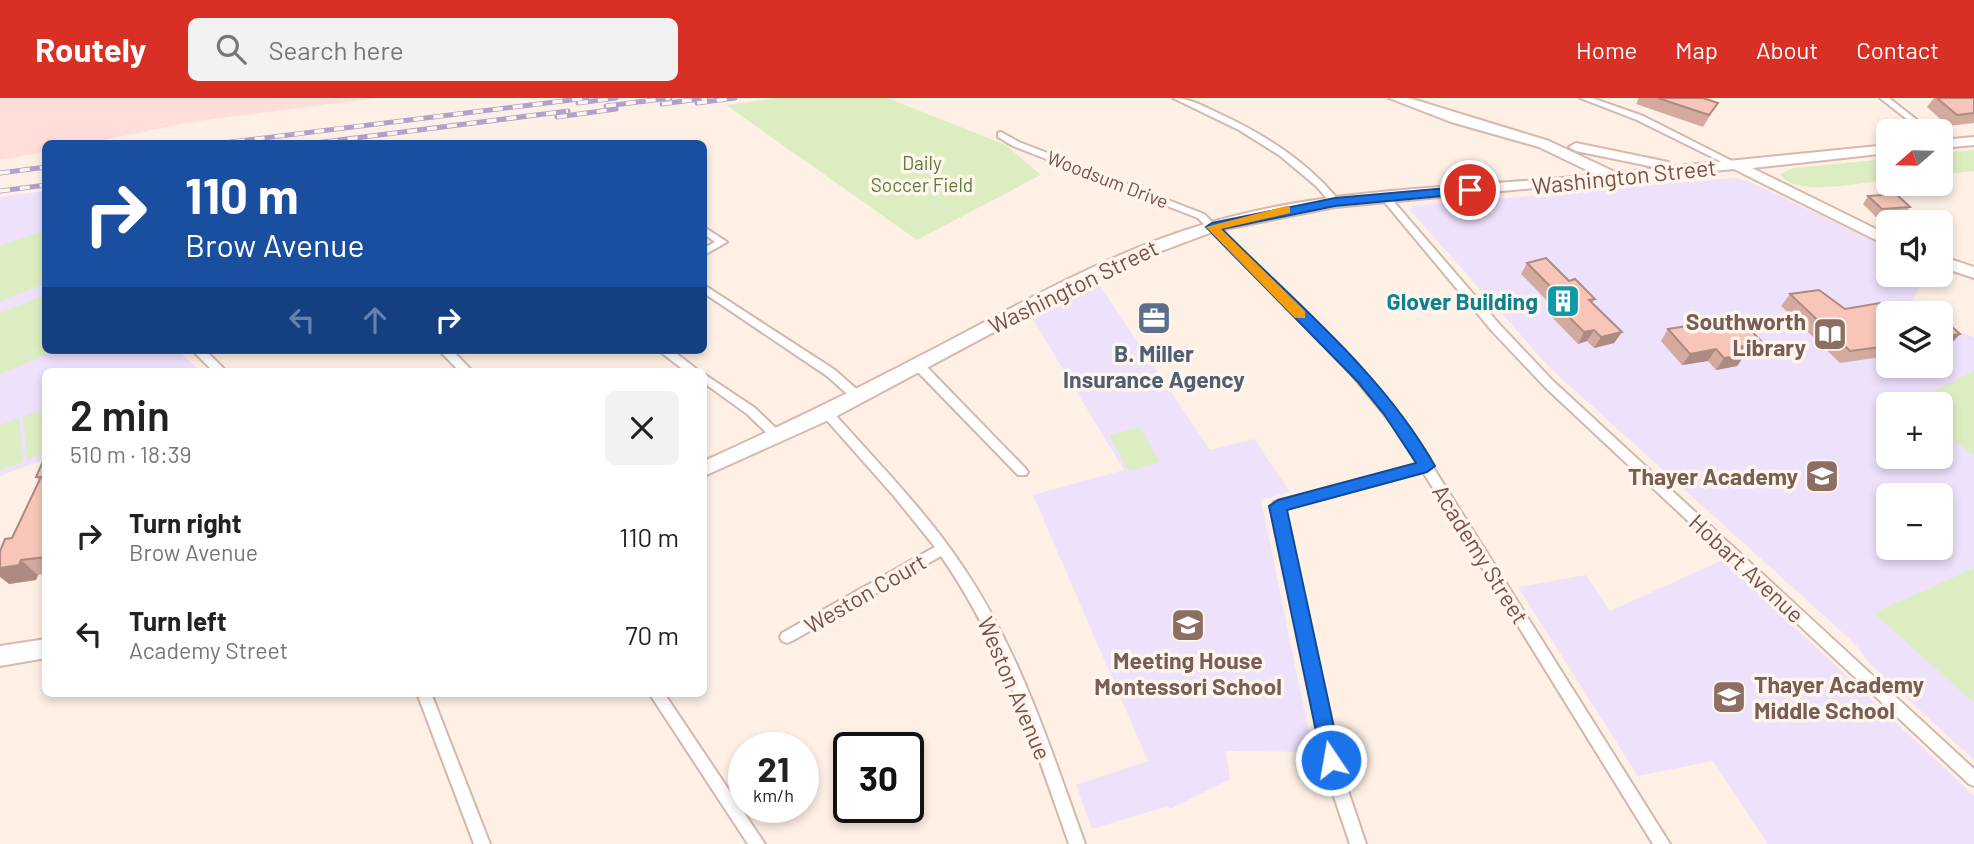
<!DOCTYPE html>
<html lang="en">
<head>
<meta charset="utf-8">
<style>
	body { margin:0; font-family:Barlow,sans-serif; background:#f2f2f2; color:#222; height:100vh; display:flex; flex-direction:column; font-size:26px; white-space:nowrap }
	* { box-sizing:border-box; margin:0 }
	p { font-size:23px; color:#767676 }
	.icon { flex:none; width:38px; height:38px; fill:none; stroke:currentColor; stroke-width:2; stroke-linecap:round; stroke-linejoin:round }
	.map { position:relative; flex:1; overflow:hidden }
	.panel { position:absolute; left:42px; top:270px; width:665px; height:329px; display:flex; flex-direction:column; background:#fff; border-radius:10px; box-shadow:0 4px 10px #0003 }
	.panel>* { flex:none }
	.hud { position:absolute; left:42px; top:42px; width:665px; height:214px; border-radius:10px; box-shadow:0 4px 10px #0003; background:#1a4fa0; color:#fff; overflow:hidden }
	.needle { width:46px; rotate:250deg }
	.tools { position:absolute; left:1876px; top:21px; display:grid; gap:14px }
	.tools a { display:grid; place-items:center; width:77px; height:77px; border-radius:10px; background:#fff; box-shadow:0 4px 10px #0003; font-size:35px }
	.speed { position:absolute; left:728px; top:634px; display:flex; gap:14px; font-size:35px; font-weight:700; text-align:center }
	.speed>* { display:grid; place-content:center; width:91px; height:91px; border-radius:50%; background:#fff; box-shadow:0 4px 10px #0003; line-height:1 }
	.speed small { font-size:18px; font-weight:400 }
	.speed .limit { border:4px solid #111; border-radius:10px; background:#fff; color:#111 }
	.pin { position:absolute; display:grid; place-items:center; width:60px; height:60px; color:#fff; margin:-30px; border:4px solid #fff; border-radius:50%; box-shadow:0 2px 7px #0007 }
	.me { position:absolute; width:77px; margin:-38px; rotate:348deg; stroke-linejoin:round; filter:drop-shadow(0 0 5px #0008) }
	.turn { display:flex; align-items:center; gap:24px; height:147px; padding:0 28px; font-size:32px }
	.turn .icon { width:91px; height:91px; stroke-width:2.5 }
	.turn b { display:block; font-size:49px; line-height:60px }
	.lanes { display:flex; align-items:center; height:66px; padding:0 28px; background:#0003; justify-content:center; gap:35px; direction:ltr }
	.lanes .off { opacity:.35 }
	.round { display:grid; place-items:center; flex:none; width:74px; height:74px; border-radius:10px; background:#f2f2f2 }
	.overview { display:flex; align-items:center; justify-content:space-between; height:119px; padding:0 28px }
	h1 { font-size:42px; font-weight:600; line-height:52px }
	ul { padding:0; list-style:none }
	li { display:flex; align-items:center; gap:21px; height:98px; padding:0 28px }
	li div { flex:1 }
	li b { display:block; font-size:26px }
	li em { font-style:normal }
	header { display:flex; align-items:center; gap:42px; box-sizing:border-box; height:98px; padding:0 35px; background:#d93025; color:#fff }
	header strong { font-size:33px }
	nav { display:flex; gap:38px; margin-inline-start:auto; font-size:24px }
	.search { width:490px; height:63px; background:#f2f2f2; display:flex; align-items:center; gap:18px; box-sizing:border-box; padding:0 24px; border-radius:10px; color:#767676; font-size:26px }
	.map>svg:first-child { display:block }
</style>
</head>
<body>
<header>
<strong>Routely</strong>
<div class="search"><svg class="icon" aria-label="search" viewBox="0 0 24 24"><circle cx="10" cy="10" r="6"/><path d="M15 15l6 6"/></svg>Search here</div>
<nav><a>Home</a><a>Map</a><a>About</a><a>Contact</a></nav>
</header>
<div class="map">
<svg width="1974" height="746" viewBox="0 0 1974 746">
	<rect width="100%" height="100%" fill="#fef0e5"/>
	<path fill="#ffddd8" d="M0,0H376L191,24L88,45L46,46L45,54L0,62Z"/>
	<g fill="#ede1fb" fill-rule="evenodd">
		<path d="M1735,80L1753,85L1888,150V177H1924L1907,215H1888V268H1941V228L1974,239V662L1873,569L1853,544L1549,269L1410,112L1413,108ZM1888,306H1941V359H1888ZM1888,397H1941V450H1888Z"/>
		<path d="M45,93L46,252H178L199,273H46L45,361L0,378V99Z"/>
		<path d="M1099,186L1210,352L1254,341L1290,394L1261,402L1313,654L1226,653L1230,681L1170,711L1168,708L1092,731L1076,687L1148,663L1033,397L1124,372L1032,220Z"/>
		<path d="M1723,462L1974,698V746H1768L1713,663L1638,678L1518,489L1586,477L1610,513Z"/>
	</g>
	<g fill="#dceec1">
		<path d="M778,0H887L1006,47L1041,77L917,142L726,7Z"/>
		<path d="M1974,52V73L1941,77V55Z"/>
		<path d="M1888,61V82C1863,84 1794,100 1780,76L1793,70Z"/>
		<path d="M45,132V186L0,203V148Z"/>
		<path d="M45,197L46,252H58L0,276V215Z"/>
		<path d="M1974,273V357L1941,334V306H1908Z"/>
		<path d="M45,311V355L27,362L23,318Z"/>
		<path d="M19,320L23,364L0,372V327Z"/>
		<path d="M1139,329L1160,364L1129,373L1109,337Z"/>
		<path d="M1974,470V605L1874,515Z"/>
	</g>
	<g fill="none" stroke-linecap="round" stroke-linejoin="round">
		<g stroke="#d4b7ac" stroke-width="4">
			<g id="minor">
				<path d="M1173,0C1189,0 1203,8 1218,15C1264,36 1308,64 1340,104L1338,106H1332L1316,88L1279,57L1239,32Z"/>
				<path d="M1580,0H1592L1643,18L1740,67L1735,70L1732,69L1637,22Z"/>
				<path d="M1880,0H1889L1931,33H1922Z"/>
				<path d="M1001,34L1019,44L1204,116L1351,260L1409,331L1670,746H1653L1423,374L1285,411L1343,678L1366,746H1350L1327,678L1272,408L1274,404L1278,403L1418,366L1401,337L1343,266L1198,120L1013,48L998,39V35Z"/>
				<path d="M1385,96L1388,97L1500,227L1553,283L1974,671V688L1969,686L1545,289L1492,233L1382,101L1380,99Z"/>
				<path d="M704,129L727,144L704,157V150L715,144L704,136Z"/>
				<path d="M704,187L835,272L862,296L864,299L862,302H854L827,278L704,195Z"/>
				<path d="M192,252H205L226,273H213Z"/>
				<path d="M439,252H452L472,273H459Z"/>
				<path d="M658,252H672L699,273H685Z"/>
				<path d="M918,263L922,264L1026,371L1028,374L1026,377H1018L914,270L912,267L914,264Z"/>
				<path d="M704,276L755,310L782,336L784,339L782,342H774L747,316L704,285Z"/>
				<path d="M827,311L831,312C877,364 927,414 965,472C1021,556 1051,652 1085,746H1069C1034,646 1002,546 941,458L792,543L787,545L782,543L780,539L782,535L935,449L893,397L823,318L821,315L823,312Z"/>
				<path d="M417,595H431L490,746H474Z"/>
				<path d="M649,595H664L765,746H748Z"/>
			</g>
		</g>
		<g stroke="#dab7ab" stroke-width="4">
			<g id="secondary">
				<path d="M1389,0H1409L1549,43L1617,75L1659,70L1576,53L1569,49L1576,45L1668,64L1669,69L1888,47V55L1752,70L1888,137V148L1734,71L1335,109L1215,133L1108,173L833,320L704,378V363C784,327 863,288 941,247C1027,202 1111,154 1205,126C1331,88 1467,90 1597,77L1539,49L1451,24Z"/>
				<path d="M1974,39V47L1941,50V42Z"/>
				<path d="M1941,158L1974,169V180L1941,169Z"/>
				<path d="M46,541V560L0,568V548Z"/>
			</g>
		</g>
		<use href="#minor" fill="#fff" fill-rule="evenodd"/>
		<use href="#secondary" fill="#fff" fill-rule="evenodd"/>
		<g stroke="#b0a1ca" stroke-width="5">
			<g id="rail">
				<path d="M578,5L616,0"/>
				<path d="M697,5L735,0"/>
				<path d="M662,6L707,0"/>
				<path d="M606,8L670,0"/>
				<path d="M557,19L616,11"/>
				<path d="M215,46L587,0"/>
				<path d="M308,46L568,13"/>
				<path d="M0,75L46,69"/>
				<path d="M0,93L46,87"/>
			</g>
		</g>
		<use href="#rail" stroke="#fff5ed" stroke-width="3.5" stroke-dasharray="10" stroke-linecap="butt"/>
	</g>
	<g fill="#d4aa9f">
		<path d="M1639,0H1703L1711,16L1703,29L1636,6Z"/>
		<path d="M1934,0H1974V25L1948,28L1927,9Z"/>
		<path d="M1868,98L1910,109L1904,116L1876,119L1863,106Z"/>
		<path d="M1527,165L1569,183L1595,201L1592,205L1622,234L1614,245L1594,250L1587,243L1578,246L1551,218L1555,211L1521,176Z"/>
		<path d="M1790,196L1845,211L1888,215V258L1840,265L1781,208Z"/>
		<path d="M1668,231L1755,257L1744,258L1737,268L1716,272L1708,263L1682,267L1661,243Z"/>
		<path d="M46,361V476L38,477L36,482L9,486L12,440L39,382L36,379Z"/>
	</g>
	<g fill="#ad8b82">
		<path d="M1594,232L1587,243L1578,246L1584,234Z"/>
		<path d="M1622,234L1614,245L1594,250L1601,239Z"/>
		<path d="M1960,236L1949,248L1941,249V239Z"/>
		<path d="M1763,245L1755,257L1744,258L1737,268L1716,272L1724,260L1738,249Z"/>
		<path d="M1716,251L1708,263L1682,267L1690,256Z"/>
		<path d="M21,462L38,477L36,482L9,486L0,479V470Z"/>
	</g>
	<g fill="#f7c6b9" stroke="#ad8b82" stroke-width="2">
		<path d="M1658,0H1703L1718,5L1709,17Z"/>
		<path d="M1937,0H1974V15L1957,17Z"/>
		<path d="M1896,96L1910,109L1882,111L1868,98Z"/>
		<path d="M1546,160L1569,183L1575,181L1595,201L1589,202L1622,234L1601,239L1594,232L1584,234L1557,207L1566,204L1527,165Z"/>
		<path d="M1819,192L1845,211L1880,205L1892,215H1888V248L1850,253L1790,196Z"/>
		<path d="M1941,219L1960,236L1941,239Z"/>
		<path d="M1739,220L1763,245L1738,249L1746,257L1724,260L1716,251L1690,256L1668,231Z"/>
		<path d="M44,361H46V459L21,462L19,467L0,470V453L5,441L12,440L41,379H36Z"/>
	</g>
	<path fill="#1a73e8" stroke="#114b97" stroke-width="2" d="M1470,88L1474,89V95L1335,108L1222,131C1296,205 1383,276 1435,368L1427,374L1287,412L1341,662L1338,669L1331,671L1324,669L1322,662L1269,408L1278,402L1416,365L1384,316L1358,284L1206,129L1212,125L1335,100Z"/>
	<path fill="#f59e0b" d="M1286,108L1290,109V115L1221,131L1305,213V220H1295L1206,129Z"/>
	<defs>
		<g id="building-square" transform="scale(1.75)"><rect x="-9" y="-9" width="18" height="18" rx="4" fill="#0f9aa8" stroke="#fff5ed"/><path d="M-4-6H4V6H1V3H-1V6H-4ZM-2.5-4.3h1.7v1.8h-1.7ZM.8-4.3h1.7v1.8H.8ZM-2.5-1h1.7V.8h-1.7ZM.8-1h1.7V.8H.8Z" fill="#fff"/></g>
		<g id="office-square" transform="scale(1.75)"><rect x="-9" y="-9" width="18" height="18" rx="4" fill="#5c6f8a" stroke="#fff5ed"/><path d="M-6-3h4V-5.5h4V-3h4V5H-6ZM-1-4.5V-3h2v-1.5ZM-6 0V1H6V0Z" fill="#fff"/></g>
		<g id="library-square" transform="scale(1.75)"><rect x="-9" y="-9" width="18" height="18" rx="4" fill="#8d6e63" stroke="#fff5ed"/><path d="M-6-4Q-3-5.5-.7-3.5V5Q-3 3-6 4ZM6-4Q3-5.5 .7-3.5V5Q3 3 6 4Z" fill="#fff"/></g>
		<g id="school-square" transform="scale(1.75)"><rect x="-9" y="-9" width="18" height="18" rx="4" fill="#8d6e63" stroke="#fff5ed"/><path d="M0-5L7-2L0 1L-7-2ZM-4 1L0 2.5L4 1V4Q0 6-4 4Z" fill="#fff"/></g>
	</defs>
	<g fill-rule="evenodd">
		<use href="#building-square" x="1563" y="203"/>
		<use href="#office-square" x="1154" y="220"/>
		<use href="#library-square" x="1830" y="236"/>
		<use href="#school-square" x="1822" y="378"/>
		<use href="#school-square" x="1188" y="527"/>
		<use href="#school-square" x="1729" y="599"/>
	</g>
	<g text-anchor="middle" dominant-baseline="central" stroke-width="7" stroke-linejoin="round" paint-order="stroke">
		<g font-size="19" fill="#597b3b" stroke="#fff5ed">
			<text x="922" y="64">Daily<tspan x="922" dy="22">Soccer Field</tspan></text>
		</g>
		<g font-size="19" fill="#7b5047" stroke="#fff5ed">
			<text transform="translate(1108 81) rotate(21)">Woodsum Drive</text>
		</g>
		<g font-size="23" fill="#7b5047" stroke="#fff5ed">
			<text transform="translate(1624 78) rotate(-6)">Washington Street</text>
			<text transform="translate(1073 188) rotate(-26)">Washington Street</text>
			<text transform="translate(1481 456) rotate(58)">Academy Street</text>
			<text transform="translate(1747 470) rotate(43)">Hobart Avenue</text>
			<text transform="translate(865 495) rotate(-30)">Weston Court</text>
			<text transform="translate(1015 590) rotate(67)">Weston Avenue</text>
		</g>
		<g font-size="23" font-weight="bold" fill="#0d838f" stroke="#fff5ed" text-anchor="end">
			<text x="1538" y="203">Glover Building</text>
		</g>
		<g font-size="23" font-weight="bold" fill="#785e54" stroke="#fff5ed" text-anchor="end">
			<text x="1806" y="223">Southworth<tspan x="1806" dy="26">Library</tspan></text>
			<text x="1798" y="378">Thayer Academy</text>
			<text x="1188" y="562" text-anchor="middle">Meeting House<tspan x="1188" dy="26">Montessori School</tspan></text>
			<text x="1754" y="586" text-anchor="start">Thayer Academy<tspan x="1754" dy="26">Middle School</tspan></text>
		</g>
		<g font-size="23" font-weight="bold" fill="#4e5e75" stroke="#fff5ed">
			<text x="1154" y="255">B. Miller<tspan x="1154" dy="26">Insurance Agency</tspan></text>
		</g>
	</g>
</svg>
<div class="tools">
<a><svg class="needle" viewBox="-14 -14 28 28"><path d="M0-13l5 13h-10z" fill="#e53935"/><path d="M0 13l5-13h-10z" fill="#767676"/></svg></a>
<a><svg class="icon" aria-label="sound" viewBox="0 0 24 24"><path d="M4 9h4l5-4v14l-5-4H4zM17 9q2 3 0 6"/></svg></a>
<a><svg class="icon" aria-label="layers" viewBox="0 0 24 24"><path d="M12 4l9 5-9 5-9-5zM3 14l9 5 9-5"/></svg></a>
<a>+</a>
<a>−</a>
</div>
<div class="speed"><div>21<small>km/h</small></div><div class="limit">30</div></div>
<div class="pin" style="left:1470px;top:92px;background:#d93025"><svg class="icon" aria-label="arrive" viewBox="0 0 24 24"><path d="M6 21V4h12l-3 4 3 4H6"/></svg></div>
<svg class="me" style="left:1331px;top:662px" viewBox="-20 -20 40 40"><circle r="17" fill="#1a73e8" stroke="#fff" stroke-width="3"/><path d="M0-11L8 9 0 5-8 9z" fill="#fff"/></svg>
<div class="hud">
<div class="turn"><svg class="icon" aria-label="right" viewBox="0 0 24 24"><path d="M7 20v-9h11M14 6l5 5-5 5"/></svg><div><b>110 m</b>Brow Avenue</div></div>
<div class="lanes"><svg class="icon off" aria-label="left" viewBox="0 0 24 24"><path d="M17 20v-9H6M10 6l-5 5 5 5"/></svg><svg class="icon off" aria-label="ahead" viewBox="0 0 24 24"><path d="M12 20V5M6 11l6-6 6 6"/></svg><svg class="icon" aria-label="right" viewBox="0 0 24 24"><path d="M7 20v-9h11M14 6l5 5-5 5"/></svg></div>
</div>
<section class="panel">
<div class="overview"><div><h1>2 min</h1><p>510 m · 18:39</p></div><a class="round"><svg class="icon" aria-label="close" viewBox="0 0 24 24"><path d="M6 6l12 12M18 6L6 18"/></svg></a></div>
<ul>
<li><svg class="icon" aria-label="right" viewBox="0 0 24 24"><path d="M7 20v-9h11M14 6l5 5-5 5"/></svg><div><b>Turn right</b><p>Brow Avenue</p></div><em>110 m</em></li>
<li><svg class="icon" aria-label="left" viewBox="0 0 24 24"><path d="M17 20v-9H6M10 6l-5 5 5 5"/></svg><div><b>Turn left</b><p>Academy Street</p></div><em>70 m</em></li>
</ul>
</section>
</div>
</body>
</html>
